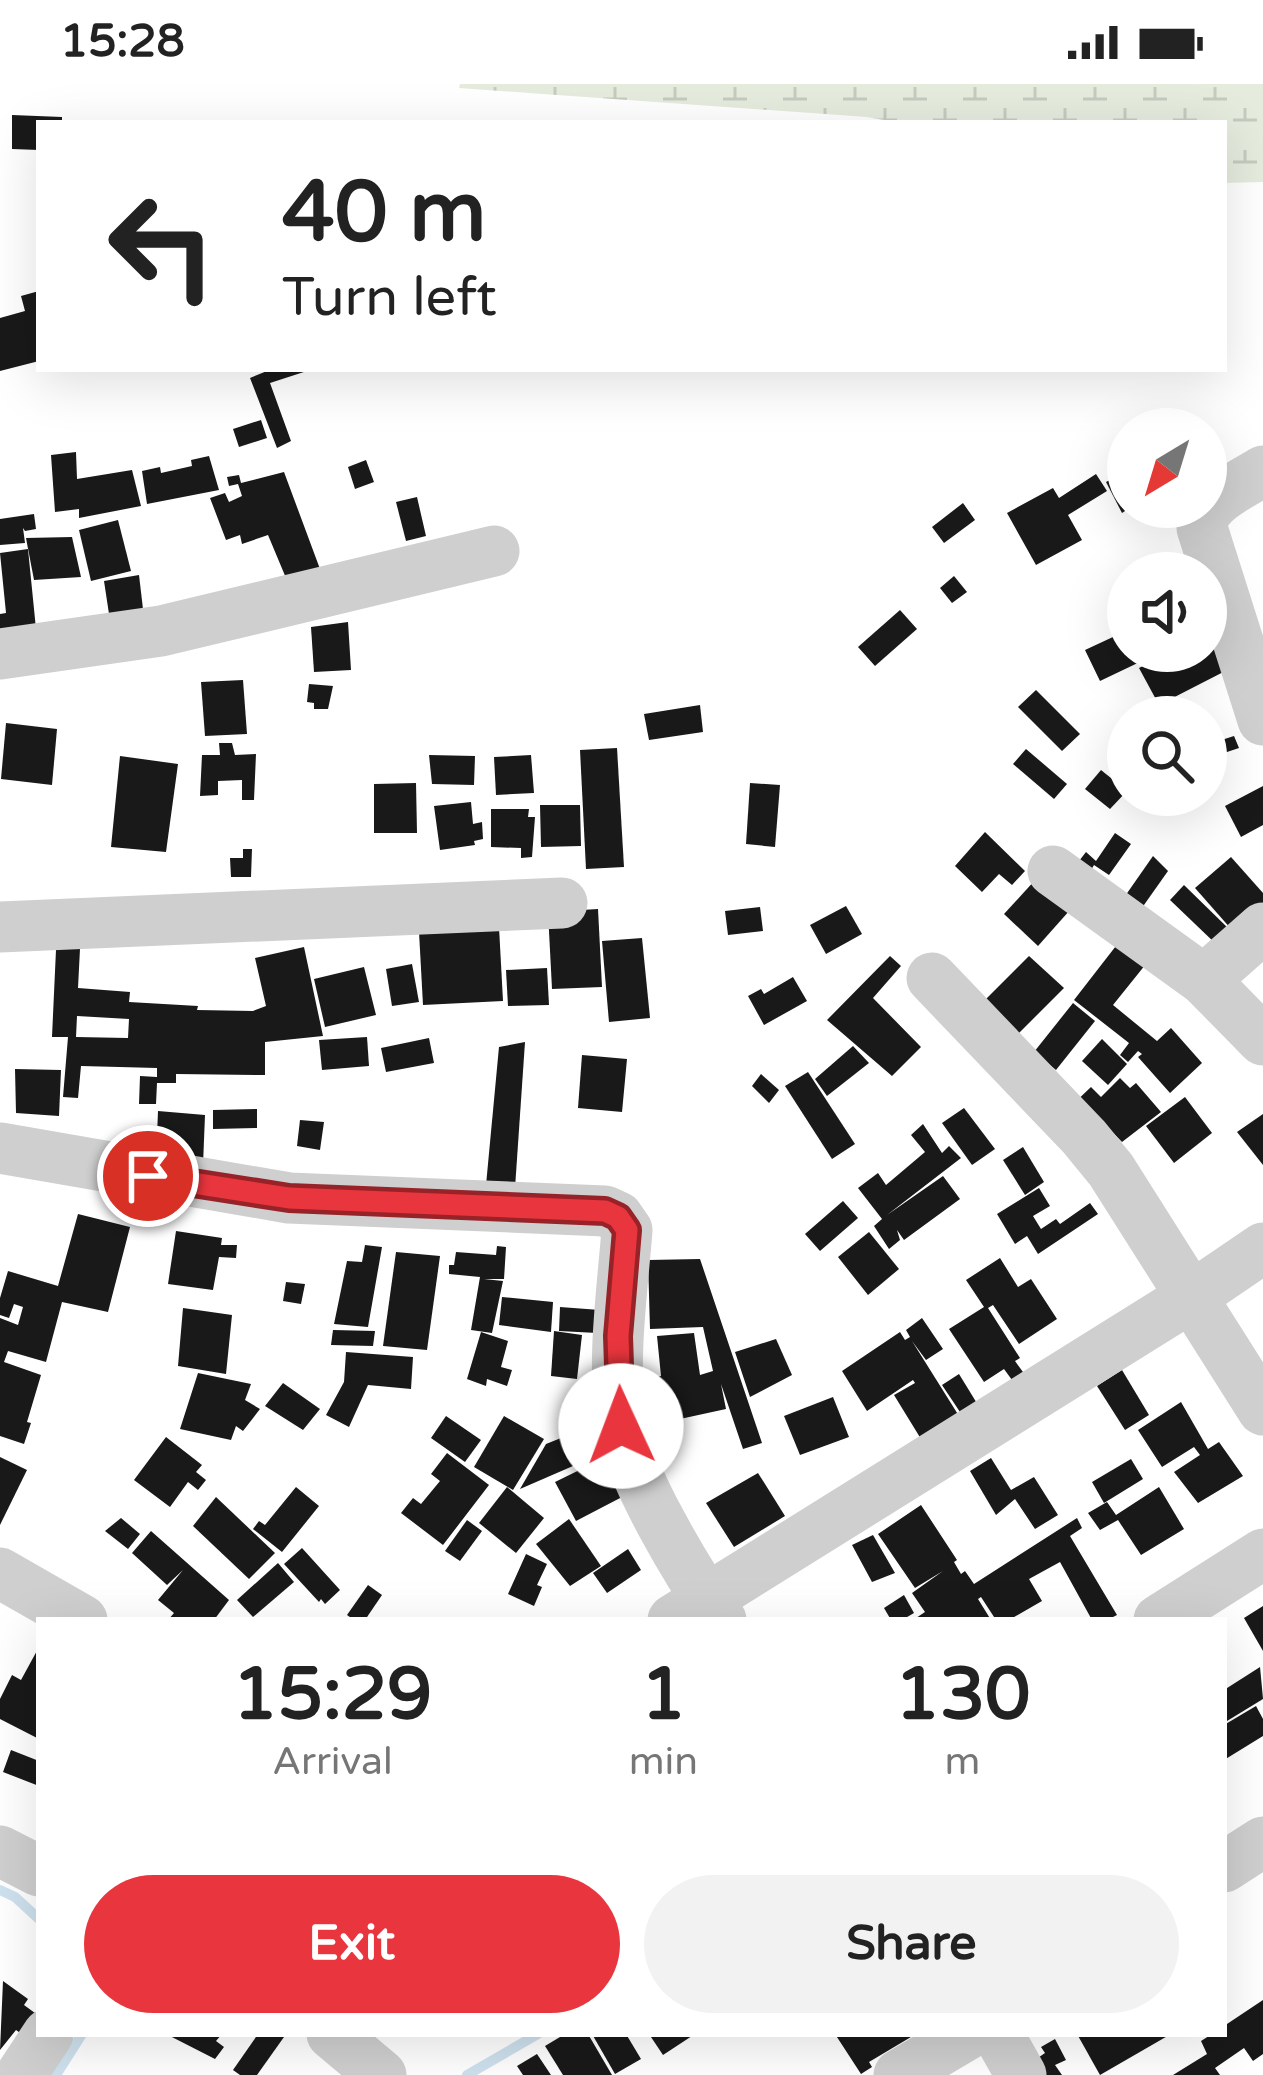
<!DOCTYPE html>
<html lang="en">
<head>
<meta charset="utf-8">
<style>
	body { margin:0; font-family:"Varela Round",sans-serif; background:#f2f2f2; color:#222; height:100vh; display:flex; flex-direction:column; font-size:45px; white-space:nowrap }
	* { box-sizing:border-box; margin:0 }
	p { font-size:39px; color:#767676 }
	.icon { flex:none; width:66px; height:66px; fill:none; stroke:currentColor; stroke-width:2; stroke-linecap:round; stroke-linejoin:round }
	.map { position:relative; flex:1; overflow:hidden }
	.panel { position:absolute; left:36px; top:1533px; width:1191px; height:420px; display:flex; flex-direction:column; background:#fff; border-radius:0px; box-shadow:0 12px 48px #0002 }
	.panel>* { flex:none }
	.top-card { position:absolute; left:36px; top:36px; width:1191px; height:252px; border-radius:0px; box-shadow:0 12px 48px #0002; background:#fff; color:#222; overflow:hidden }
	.needle { width:78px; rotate:218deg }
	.fabs { position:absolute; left:1107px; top:324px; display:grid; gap:24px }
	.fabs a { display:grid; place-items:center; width:120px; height:120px; border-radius:50%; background:#fff; box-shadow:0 12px 48px #0002; font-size:60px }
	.pin { position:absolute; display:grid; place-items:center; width:102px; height:102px; color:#fff; margin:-51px; border:6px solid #fff; border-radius:50%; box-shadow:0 3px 12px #0007 }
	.me { position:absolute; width:132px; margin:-66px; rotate:358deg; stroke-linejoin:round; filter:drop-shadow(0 0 9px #0008) }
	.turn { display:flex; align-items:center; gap:42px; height:252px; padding:0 48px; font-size:54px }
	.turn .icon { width:156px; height:156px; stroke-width:2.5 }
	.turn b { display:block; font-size:84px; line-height:102px }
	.eta { display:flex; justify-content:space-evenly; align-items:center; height:204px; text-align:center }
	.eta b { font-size:72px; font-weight:700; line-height:84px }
	.primary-button { display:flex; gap:24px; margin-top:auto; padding:24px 48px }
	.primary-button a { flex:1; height:138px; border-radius:72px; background:#e9353d; color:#fff; font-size:48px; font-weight:700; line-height:138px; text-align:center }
	.primary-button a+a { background:#f2f2f2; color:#222 }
	.status { display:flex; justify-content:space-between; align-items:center; height:84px; padding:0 60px; background:#fff; direction:ltr }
	.status svg { height:33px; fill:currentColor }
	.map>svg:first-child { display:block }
</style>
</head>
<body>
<div class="status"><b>15:28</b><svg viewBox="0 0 49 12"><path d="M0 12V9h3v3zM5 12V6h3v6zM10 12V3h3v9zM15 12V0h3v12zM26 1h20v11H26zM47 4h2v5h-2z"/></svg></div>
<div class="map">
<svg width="1263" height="1991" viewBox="0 0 1263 1991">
	<defs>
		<pattern id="wetland-marsh" width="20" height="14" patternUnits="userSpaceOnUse" patternTransform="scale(3)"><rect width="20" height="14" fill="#e5ecde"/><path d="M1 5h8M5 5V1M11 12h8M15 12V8" fill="none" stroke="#c5cbbf"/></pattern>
	</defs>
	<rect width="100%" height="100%" fill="#fff"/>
	<path fill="url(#wetland-marsh)" d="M460,0H1263V98L1224,99V39H901L867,33L459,4Z"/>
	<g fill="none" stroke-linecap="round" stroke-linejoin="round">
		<g stroke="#cee1ee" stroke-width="10">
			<path d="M0,1806L15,1813L39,1835"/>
			<path d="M56,1991L82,1950"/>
			<path d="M467,1991L538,1950"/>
		</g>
	</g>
	<g fill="#191919" fill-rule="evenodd">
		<path d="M12,31L62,33V39H39V66L12,65Z"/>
		<path d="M39,207V277L0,287V234L25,227L21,212Z"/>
		<path d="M272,285L310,286L270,299L291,357L277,364L250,294Z"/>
		<path d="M261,336L267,354L239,363L233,345Z"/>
		<path d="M76,368L77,395L132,386L141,422L79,434V425L55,428L51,371Z"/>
		<path d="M209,372L219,406L147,420L142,387L160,383L161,389L192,382L191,376Z"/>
		<path d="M366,376L374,398L355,405L348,383Z"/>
		<path d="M284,388L320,485L286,494L268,451L242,460L240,451L226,456L210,414L225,409L229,418L242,412L238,400L229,402L227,393L239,391L241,399Z"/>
		<path d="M1096,390L1107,407L1068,431L1082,456L1036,481L1007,429L1053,404L1059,414Z"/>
		<path d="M1121,390L1128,405V425L1122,429L1106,398Z"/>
		<path d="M417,413L426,452L406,457L396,418Z"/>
		<path d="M963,419L975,436L944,459L932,443Z"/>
		<path d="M34,430L36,445L25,447L23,444L25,459L0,461V435Z"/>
		<path d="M118,436L131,487L91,497L79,446Z"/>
		<path d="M72,453L81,493L34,496L26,454Z"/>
		<path d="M28,465L37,555L0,558V530L6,529L0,469Z"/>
		<path d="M139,491L143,525L109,530L104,497Z"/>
		<path d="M954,492L967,508L952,519L940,504Z"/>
		<path d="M900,526L917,545L875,582L858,563Z"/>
		<path d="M348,538L351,586L314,588L311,543Z"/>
		<path d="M1217,544L1237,581L1159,621L1139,584L1172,567H1206V549Z"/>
		<path d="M1128,546V567H1139L1144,576L1100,597L1085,566Z"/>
		<path d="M243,596L247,650L205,652L201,598Z"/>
		<path d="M309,600L333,602L328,625H314V619L307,618Z"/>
		<path d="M1036,606L1080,650L1062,667L1018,623Z"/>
		<path d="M1189,618L1194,633H1144V632Z"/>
		<path d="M700,621L703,648L649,656L644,630Z"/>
		<path d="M6,639L57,645L52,701L1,695Z"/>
		<path d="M1234,652L1239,664L1206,675V661Z"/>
		<path d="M219,659H232L235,671L256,670L254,716H242V696L218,697V711L200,712L202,671H220Z"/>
		<path d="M617,664L624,783L586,785L580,666Z"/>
		<path d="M1026,665L1067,700L1054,715L1013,680Z"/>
		<path d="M429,671L475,672L474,701L432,700Z"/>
		<path d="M531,671L534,709L496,711L494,673Z"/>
		<path d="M120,672L178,680L166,768L111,763Z"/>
		<path d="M1101,686L1127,707L1110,725L1085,705Z"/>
		<path d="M416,699L417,749H374V700Z"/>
		<path d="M750,699L780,701L775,763L746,760Z"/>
		<path d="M1263,702V741L1241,753L1225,722Z"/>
		<path d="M471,718L473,740L482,738L483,755L474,757L475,761L440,766L434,722Z"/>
		<path d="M540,721H580L581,762L541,763Z"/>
		<path d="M491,725H529L528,733H535L532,773L521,774V764L491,763Z"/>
		<path d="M985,748L1025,787L1012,801L999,790L982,808L955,782Z"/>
		<path d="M1115,749L1131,760L1109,791L1094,781L1091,786L1079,777L1086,768L1096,777Z"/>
		<path d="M243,765H252L251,793H231L230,774H243Z"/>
		<path d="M1153,772L1168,787L1139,828L1123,815Z"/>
		<path d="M1231,773L1263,809V819L1232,846L1195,804Z"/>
		<path d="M1036,795L1070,826L1038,862L1004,830Z"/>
		<path d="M1184,801L1230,846L1217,861L1170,816Z"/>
		<path d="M846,822L862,850L826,870L810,841Z"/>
		<path d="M760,823L763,847L728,851L725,827Z"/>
		<path d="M598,825L602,903L552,905L548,828Z"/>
		<path d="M499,843L503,917L423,921L419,848Z"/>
		<path d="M57,844L81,845L78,904L130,908L129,918L198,922L197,926L253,927L266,922L255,874L304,863L323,952L265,958V991L176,990V999H157L156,1020H139L140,992L157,993V984L81,982L78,1014L63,1013L68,953H52ZM77,932L129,935L128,954L76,953Z"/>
		<path d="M1126,849L1154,870L1113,921L1157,957L1171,944L1202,979L1170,1009L1138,973L1142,970L1138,967L1128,978L1120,971L1129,959L1074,916Z"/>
		<path d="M642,854L650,934L609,938L602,857Z"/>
		<path d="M890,872L901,882L873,914L921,963L892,992L827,936Z"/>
		<path d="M1029,872L1064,904L1015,953L980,921Z"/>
		<path d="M412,880L419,918L392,922L386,885Z"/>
		<path d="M364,883L376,931L325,943L314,895Z"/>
		<path d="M547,884L549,921L508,922L506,886Z"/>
		<path d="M793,893L807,917L764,941L748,912L761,905L764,910Z"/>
		<path d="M1073,919L1095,937L1056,986L1034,968Z"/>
		<path d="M367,953L369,982L322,986L319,956Z"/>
		<path d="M429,954L434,979L386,988L381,964Z"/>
		<path d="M1102,955L1127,980L1108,1001L1082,977Z"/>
		<path d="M525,958L515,1104L486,1101L499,963Z"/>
		<path d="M853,962L869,979L827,1012L815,995Z"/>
		<path d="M582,971L627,975L622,1028L578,1024Z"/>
		<path d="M15,985L61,986L59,1032L16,1029Z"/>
		<path d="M808,988L855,1060L832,1075L785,1002Z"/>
		<path d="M761,990L779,1006L769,1019L752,1002Z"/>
		<path d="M1120,994L1130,1004L1136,999L1161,1028L1122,1058L1089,1024L1070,1023L1091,1003L1101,1013Z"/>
		<path d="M1185,1013L1212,1049L1174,1079L1146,1042Z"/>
		<path d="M964,1024L995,1065L972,1081L942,1039Z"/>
		<path d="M257,1025V1044L213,1045V1026Z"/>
		<path d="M158,1027L205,1031L203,1081L156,1077Z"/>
		<path d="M1263,1030V1081L1237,1048Z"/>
		<path d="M300,1036L324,1038L320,1066L297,1062Z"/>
		<path d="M923,1040L942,1069L949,1062L961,1074L887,1131L943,1092L960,1115L904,1156L897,1146L900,1156L889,1165L874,1142L882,1135L858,1104L878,1089L886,1101L925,1068L911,1051Z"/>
		<path d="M1023,1063L1044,1098L1025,1111L1003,1076Z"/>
		<path d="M1039,1104L1050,1122L1033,1132L1041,1145L1056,1135L1060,1140L1090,1119L1098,1130L1038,1170L1027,1152L1015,1160L997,1130Z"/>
		<path d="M843,1117L858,1134L820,1167L805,1150Z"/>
		<path d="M78,1130L130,1143L108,1228L62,1218L46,1278L8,1267L4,1278L41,1291L27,1338L31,1339L24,1360L0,1352V1234L18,1241L23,1223L14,1220L9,1234L0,1231V1214L8,1187L58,1202Z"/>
		<path d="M176,1147L222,1154L221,1161H237L236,1174L219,1173L213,1206L168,1200Z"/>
		<path d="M869,1148L899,1185L868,1211L838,1173Z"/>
		<path d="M365,1161L382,1163L368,1243L334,1240L347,1177L362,1178Z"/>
		<path d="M497,1162L506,1163L504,1195H484L503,1197L492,1249L471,1246L480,1193L449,1190V1181H454L456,1168L496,1171Z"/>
		<path d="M396,1168L440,1172L427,1266L383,1262Z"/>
		<path d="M1000,1174L1018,1203L1031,1195L1057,1235L1019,1260L993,1221L988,1224L1020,1274L1015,1277L1023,1288L1012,1296L1004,1285L984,1298L949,1245L984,1223L966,1196Z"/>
		<path d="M700,1175L762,1359L743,1365L721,1300L726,1325L657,1340L646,1295L661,1292L657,1252L694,1249L700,1291L713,1287L703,1243L650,1245L648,1176Z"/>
		<path d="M286,1198L305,1200L301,1220L283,1217Z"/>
		<path d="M502,1213L553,1218L551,1248L499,1241Z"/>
		<path d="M560,1223L600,1226L597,1249L559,1247Z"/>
		<path d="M183,1224L232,1231L226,1290L178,1282Z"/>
		<path d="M922,1234L943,1265L926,1276L912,1257L959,1332L921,1355L894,1311L915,1299L913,1296L867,1327L842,1287L900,1248L905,1256L910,1253L906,1246Z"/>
		<path d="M333,1246L375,1247L373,1262L331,1261Z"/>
		<path d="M554,1247L582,1251L577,1295L551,1292Z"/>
		<path d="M481,1248L508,1257L501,1283L512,1286L507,1302L487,1295L486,1302L467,1295Z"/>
		<path d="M776,1255L792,1291L750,1313L735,1268Z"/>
		<path d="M346,1268L413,1273L411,1305L368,1301L349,1343L326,1331L344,1298Z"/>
		<path d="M1122,1286L1149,1331L1125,1346L1097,1302Z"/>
		<path d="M198,1289L251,1300L245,1316L260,1325L243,1347L236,1342L231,1356L180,1345Z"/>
		<path d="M959,1290L978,1321L962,1331L942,1301Z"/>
		<path d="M283,1299L320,1325L303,1346L265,1322Z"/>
		<path d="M833,1313L849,1353L800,1371L784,1332Z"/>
		<path d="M1181,1318L1208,1365L1219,1358L1243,1392L1198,1419L1174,1388L1200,1371L1194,1363L1162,1383L1138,1346Z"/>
		<path d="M446,1332L481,1356L465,1378L431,1354Z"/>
		<path d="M504,1332L544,1355L513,1406L474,1383Z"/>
		<path d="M566,1352L573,1382L520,1405L546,1360Z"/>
		<path d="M166,1353L202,1381L196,1388L206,1396L198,1406L188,1398L170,1423L134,1396Z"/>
		<path d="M447,1369L489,1401L443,1461L401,1429L413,1414L421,1420L440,1397L431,1390Z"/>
		<path d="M0,1373L27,1386L0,1441Z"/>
		<path d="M991,1374L1011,1406L1034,1393L1058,1431L1035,1445L1015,1415L996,1431L970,1387Z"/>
		<path d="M602,1375L622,1413L576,1437L555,1398Z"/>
		<path d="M1131,1375L1143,1395L1104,1419L1092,1398Z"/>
		<path d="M758,1389L785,1432L734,1463L706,1419Z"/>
		<path d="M296,1403L319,1422L282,1468L253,1445L259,1437L265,1441Z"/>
		<path d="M507,1403L544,1434L516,1469L479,1439Z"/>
		<path d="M1159,1403L1184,1445L1141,1471L1118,1436L1100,1446L1088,1429L1107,1418L1116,1431Z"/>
		<path d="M216,1413L275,1469L249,1495L193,1442Z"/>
		<path d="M921,1421L957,1476L954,1478L961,1490L965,1487L974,1500L1077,1434L1082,1444L1070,1452L1117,1531L1107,1536H1092L1060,1478L1029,1495L1042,1517L1009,1536H996L981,1513L978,1515L991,1536H913L925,1528L912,1509L943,1487L915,1504L878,1450Z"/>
		<path d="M121,1434L140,1450L128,1465L105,1447Z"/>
		<path d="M569,1435L601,1482L570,1502L536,1460Z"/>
		<path d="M467,1436L482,1447L460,1477L445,1467Z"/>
		<path d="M151,1447L229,1516L214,1536H168L174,1529L158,1516L183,1486L167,1501L132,1469Z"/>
		<path d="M873,1451L895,1489L872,1498L852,1461Z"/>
		<path d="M302,1464L340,1506L325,1520L321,1515L319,1518L284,1480Z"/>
		<path d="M628,1465L641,1486L607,1509L593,1489Z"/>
		<path d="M526,1470L547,1480L537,1501L542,1503L534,1522L508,1510Z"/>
		<path d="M278,1479L294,1498L253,1533L237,1516Z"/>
		<path d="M368,1501L382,1511L365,1536H354L347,1531Z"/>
		<path d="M904,1511L914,1529L902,1536H891L884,1524Z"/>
		<path d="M1263,1522V1567L1244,1534Z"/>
		<path d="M39,1563V1655L0,1635V1615L12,1591L21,1596Z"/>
		<path d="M1260,1583L1263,1615L1227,1637L1224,1606Z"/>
		<path d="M1256,1622L1263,1635V1652L1224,1676V1641Z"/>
		<path d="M11,1666L39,1677V1702L3,1688Z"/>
		<path d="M3,1897L28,1915L24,1921L39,1932L33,1958L16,1946L0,1966Z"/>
		<path d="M1263,1916V1970L1253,1977L1244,1964L1215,1984L1220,1991H1173L1207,1970L1201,1957L1212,1950H1224V1942Z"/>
		<path d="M166,1950H222L216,1957L224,1963L215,1975Z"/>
		<path d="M258,1950L284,1953L257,1991H240L233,1986Z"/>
		<path d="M565,1950H588L612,1991H563L545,1962Z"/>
		<path d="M592,1950H626L641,1975L615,1990Z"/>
		<path d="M649,1950H695L663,1971Z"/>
		<path d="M835,1950H916L869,1978L872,1983L861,1990Z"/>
		<path d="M1077,1950H1171L1100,1991Z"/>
		<path d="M1055,1955L1066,1976L1055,1981L1062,1991H1040L1032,1978L1045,1969L1041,1963Z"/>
		<path d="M537,1970L551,1991H523L517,1982Z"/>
	</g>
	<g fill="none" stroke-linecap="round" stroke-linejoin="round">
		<g stroke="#cfcfcf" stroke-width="51">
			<path d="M1263,387C1242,401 1202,416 1202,444L1263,636"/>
			<path d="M0,570L161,547L494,467"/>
			<path d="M1053,787L1204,896L1263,956"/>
			<path d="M0,843L562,819"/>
			<path d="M932,894L1084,1053L1111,1086L1263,1326"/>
			<path d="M1204,896L1263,844"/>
			<path d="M0,1064L289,1114L605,1127L618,1133L627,1146C622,1210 612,1276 621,1339C629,1392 689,1491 721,1536"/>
			<path d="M0,1489L82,1536"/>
			<path d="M673,1536L1191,1213L1263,1164"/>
			<path d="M1159,1536L1263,1470"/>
			<path d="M0,1767L39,1787"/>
			<path d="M1224,1783L1263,1758"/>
			<path d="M332,1950L381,1991"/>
			<path d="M998,1950L1021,1991"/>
			<path d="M21,1991L48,1950"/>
			<path d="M899,1991L968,1950"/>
		</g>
	</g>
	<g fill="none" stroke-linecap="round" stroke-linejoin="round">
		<g stroke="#972228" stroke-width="30">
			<path id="route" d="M148,1092L289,1114L605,1127L618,1133L627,1146L618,1252L621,1342"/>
		</g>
		<use href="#route" stroke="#e9353d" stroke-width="21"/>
	</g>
</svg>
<div class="fabs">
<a><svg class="needle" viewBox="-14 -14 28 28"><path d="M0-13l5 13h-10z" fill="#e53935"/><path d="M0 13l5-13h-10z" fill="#767676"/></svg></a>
<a><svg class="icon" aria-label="sound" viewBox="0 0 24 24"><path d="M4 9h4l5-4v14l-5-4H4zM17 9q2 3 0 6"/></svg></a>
<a><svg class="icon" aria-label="search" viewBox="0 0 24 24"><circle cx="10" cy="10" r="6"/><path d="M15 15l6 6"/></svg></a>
</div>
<div class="pin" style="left:148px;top:1092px;background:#d93025"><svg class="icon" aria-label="arrive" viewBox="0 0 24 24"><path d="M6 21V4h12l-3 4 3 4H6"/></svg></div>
<svg class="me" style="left:621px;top:1342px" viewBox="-20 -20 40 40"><circle r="19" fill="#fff"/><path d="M0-13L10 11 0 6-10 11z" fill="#e9353d"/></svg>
<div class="top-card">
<div class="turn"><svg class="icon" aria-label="left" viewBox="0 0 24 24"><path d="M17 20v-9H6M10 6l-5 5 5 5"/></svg><div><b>40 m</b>Turn left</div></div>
</div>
<section class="panel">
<div class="eta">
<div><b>15:29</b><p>Arrival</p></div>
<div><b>1</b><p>min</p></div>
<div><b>130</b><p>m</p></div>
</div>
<div class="primary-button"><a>Exit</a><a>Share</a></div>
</section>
</div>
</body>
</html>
